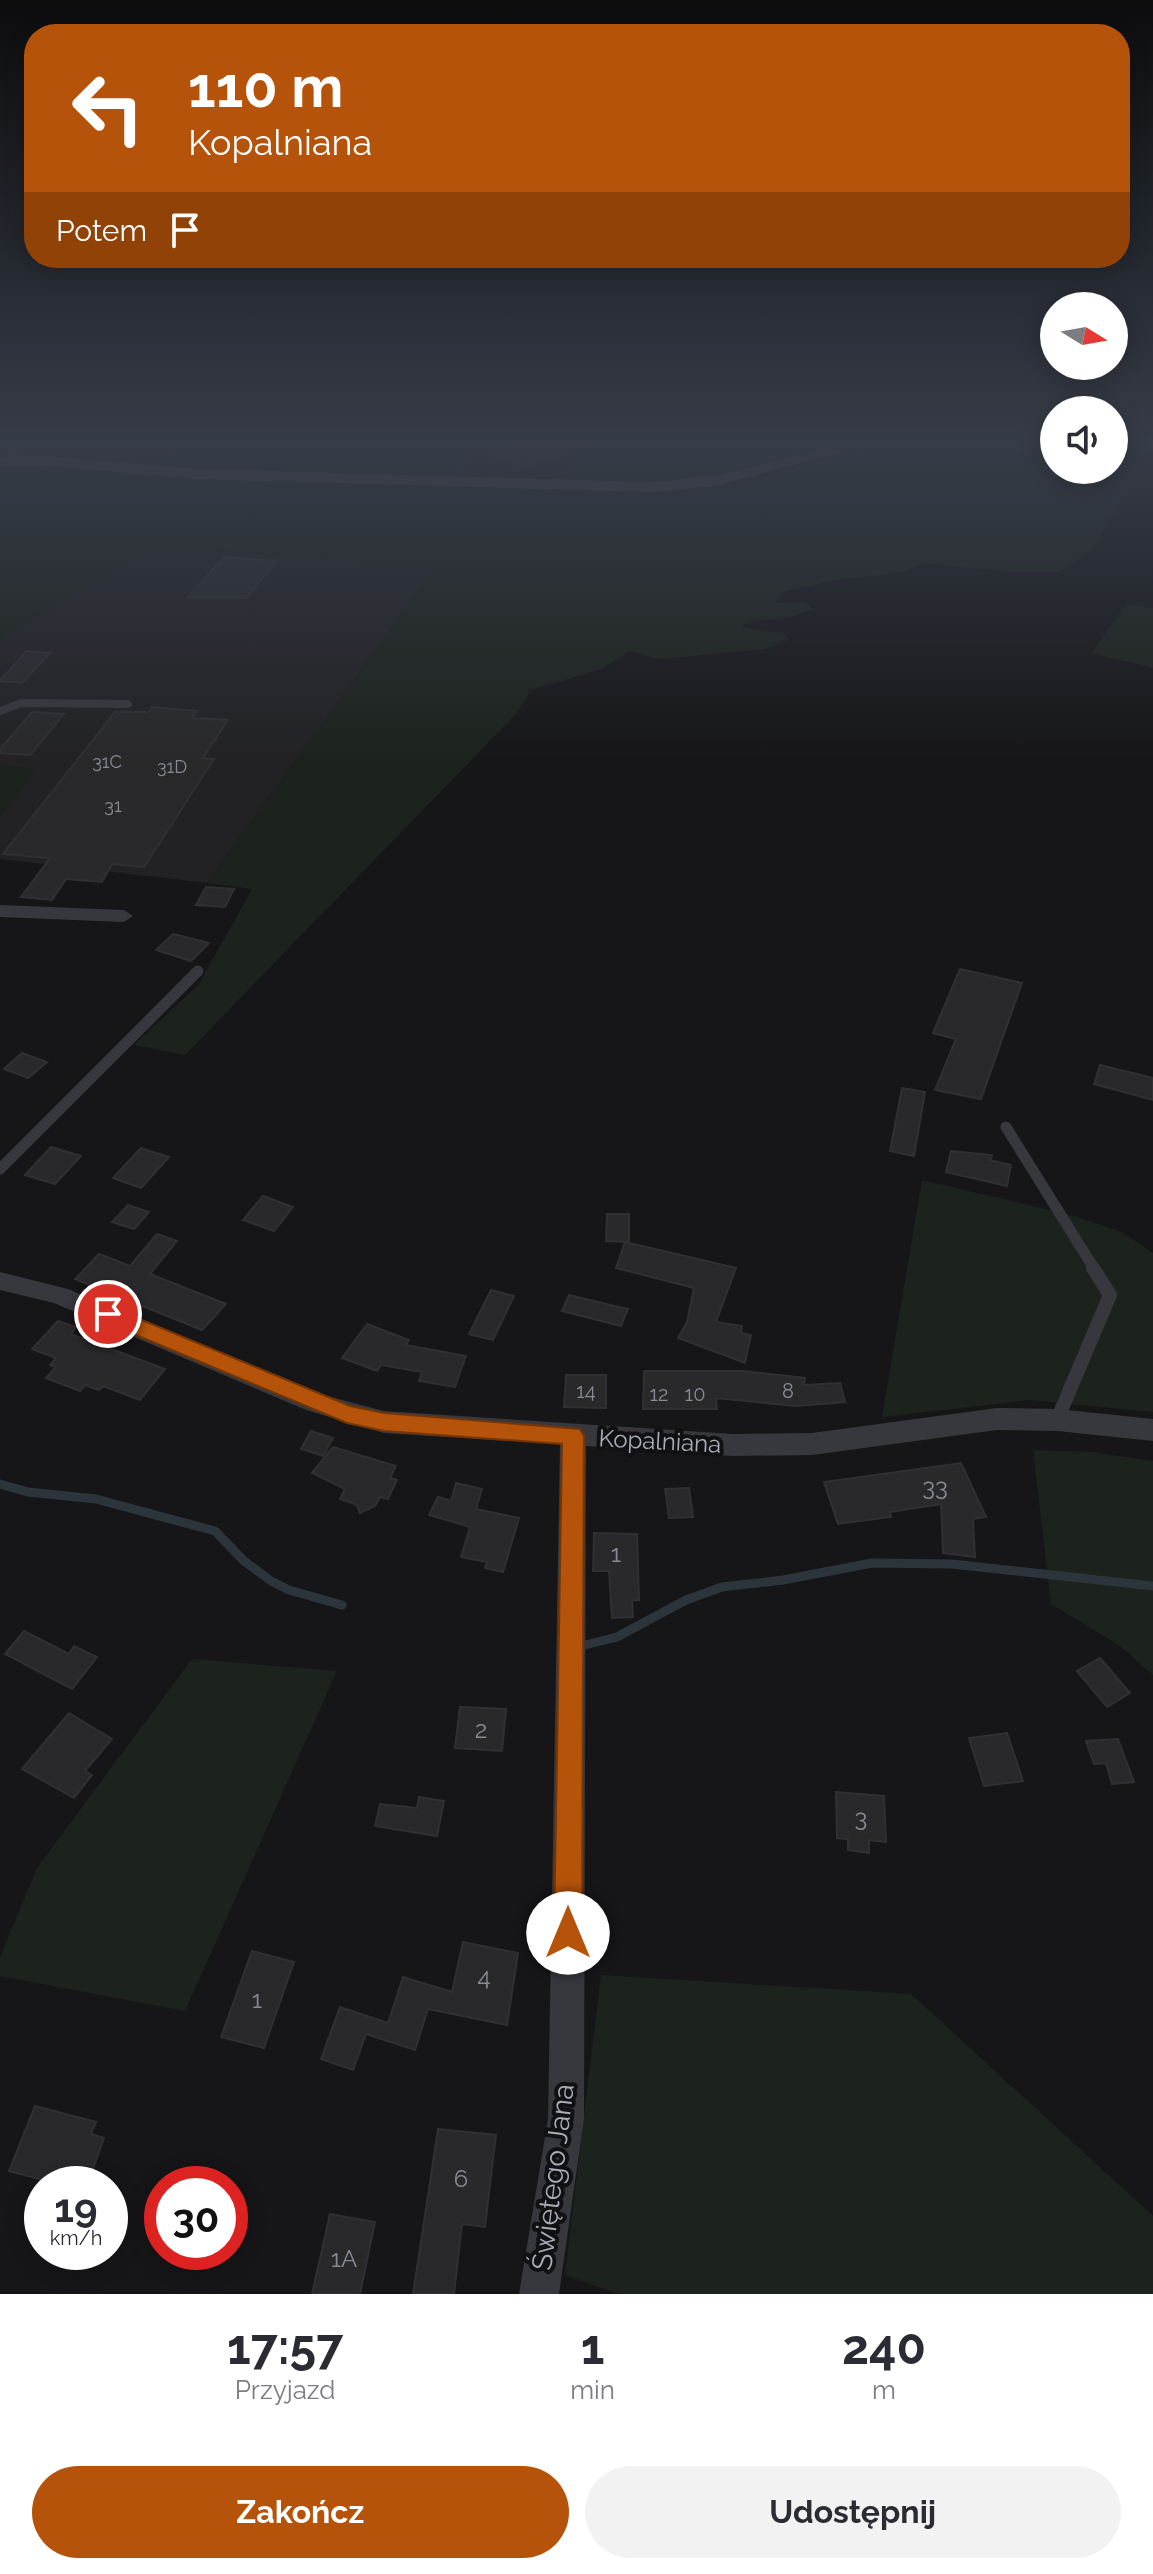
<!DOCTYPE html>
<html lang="pl">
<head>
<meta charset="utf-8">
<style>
	body { margin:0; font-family:Raleway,sans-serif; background:#f2f2f3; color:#2b2b33; height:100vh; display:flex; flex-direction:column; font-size:30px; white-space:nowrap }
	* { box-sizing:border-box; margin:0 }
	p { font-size:26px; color:#7c7c81 }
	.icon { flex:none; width:44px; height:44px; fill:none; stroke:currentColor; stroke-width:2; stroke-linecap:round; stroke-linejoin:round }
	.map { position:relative; height:2294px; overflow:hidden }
	.panel { display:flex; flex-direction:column; background:#fff; flex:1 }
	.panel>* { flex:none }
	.top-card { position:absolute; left:24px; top:24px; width:1106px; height:244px; border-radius:32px; box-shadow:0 4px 20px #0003; background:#b45309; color:#fff; overflow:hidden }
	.needle { width:52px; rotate:101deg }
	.buttons { position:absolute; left:1040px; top:292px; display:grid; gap:16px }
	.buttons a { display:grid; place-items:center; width:88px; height:88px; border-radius:50%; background:#fff; box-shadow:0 4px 20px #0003; font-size:40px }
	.speed { position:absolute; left:24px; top:2166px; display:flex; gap:16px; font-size:40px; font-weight:700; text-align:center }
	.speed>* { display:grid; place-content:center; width:104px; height:104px; border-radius:50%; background:#fff; box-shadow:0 4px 20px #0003; line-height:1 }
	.speed small { font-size:20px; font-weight:400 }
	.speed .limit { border:12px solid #d22; background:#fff; color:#111 }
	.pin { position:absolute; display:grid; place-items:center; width:68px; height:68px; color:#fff; margin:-34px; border:4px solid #fff; border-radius:50%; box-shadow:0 2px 8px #0007 }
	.me { position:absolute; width:88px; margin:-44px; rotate:0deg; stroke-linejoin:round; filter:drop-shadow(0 0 6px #0008) }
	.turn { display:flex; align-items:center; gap:28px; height:168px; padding:0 32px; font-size:36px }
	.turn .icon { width:104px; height:104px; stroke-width:2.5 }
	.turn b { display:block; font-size:56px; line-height:68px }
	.then { display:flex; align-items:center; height:76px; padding:0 32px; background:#0003; gap:16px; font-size:30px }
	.eta { display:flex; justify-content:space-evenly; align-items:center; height:136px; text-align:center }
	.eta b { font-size:48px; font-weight:700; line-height:56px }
	.cta { display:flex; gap:16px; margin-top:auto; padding:16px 32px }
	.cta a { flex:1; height:92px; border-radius:48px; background:#b45309; color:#fff; font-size:32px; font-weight:700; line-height:92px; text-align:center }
	.cta a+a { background:#f2f2f3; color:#2b2b33 }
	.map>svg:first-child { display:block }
</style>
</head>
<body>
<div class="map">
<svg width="1153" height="2294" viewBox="0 0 1153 2294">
	<rect width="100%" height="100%" fill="#161618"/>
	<path fill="#222225" d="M153,546L435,568L207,883L0,859V816L36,770L0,765V643L7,634Z"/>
	<g fill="#1c231d">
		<path d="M199,440H481L454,478L139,467Z"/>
		<path d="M553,440H865L676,484L564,482L577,455Z"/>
		<path d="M894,440H1054V470H1114V440H1153V447L1091,551L1058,572H1014L921,563L905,572L836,580L785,591L774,603L805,602L813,609L791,617L746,623L741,627L785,634L788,640L766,649L660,659L629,651L602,669L531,690L517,713L185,1055L134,1045L199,984L252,889L207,883L435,568L153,546L7,634L0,643V466L54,467L170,477L684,491L740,483Z"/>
		<path d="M1127,604L1153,608V668L1091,653Z"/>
		<path d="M0,765L36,770L0,816Z"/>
		<path d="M922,1180L1071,1215L1122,1232L1153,1253V1412L1030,1400L882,1417Z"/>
		<path d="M1033,1450L1092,1452L1153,1461V1675L1120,1646L1051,1604Z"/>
		<path d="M192,1659L337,1671L185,2011L0,1976V1957L37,1868Z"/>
		<path d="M601,1975L911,1994L1153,2216V2294H619L565,2275Z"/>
	</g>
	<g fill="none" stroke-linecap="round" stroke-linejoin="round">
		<g stroke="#2c353c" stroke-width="9">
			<path d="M0,1484L28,1492L96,1499L215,1531L244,1561L271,1581L289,1590L342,1605"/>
			<path d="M577,1647L617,1637L686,1600L722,1587L783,1580L872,1563L952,1564L1153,1586"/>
		</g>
	</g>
	<g fill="#29292c" stroke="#303034" stroke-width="2">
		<path d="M526,440H594V445L522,467L487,452Z"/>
		<path d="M224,557L277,561L246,598H187Z"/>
		<path d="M26,651L50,653L22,683L0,681Z"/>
		<path d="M152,707L197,711L192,718L228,720L203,758L214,759L144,867L112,864L102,882L66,879L52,900L21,897L50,858L3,854L115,712H149Z"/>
		<path d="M32,712L64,714L30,755L0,753V749Z"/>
		<path d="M206,887L234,889L225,907L196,905Z"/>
		<path d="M173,934L209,943L191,961L156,950Z"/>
		<path d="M960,969L1022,983L981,1099L935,1090L956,1039L933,1033Z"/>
		<path d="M22,1053L47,1062L28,1078L4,1069Z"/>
		<path d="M1100,1065L1153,1078V1100L1094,1084Z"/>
		<path d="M902,1088L925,1092L914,1156L890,1151Z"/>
		<path d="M51,1147L81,1156L55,1184L25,1175Z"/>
		<path d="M141,1148L169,1157L141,1188L113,1178Z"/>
		<path d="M951,1151L992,1155L990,1160L1011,1165L1007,1186L946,1172Z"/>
		<path d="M263,1196L293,1207L274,1231L243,1220Z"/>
		<path d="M128,1205L149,1212L134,1229L112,1222Z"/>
		<path d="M607,1214H629V1242L606,1241Z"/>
		<path d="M157,1234L177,1241L150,1274L226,1304L202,1330L75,1279L99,1254L130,1266Z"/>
		<path d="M625,1242L736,1268L716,1322L742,1326L741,1333L751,1335L745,1363L678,1338L687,1322L694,1288L616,1268Z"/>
		<path d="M491,1290L514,1296L493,1340L469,1334Z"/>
		<path d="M569,1295L606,1304L628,1309L621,1326L562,1311Z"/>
		<path d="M58,1321L76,1327L71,1334L165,1369L140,1400L103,1386L99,1390L85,1385L80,1391L46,1378L56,1367L50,1365L56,1358L32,1349Z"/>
		<path d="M367,1324L409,1340L406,1345L466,1356L455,1387L419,1381L422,1372L381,1365L377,1371L342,1358Z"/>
		<path d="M644,1371H743L805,1378L804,1385L840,1383L845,1402L795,1406L716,1398L717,1409H643Z"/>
		<path d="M566,1375H606V1408L564,1407Z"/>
		<path d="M311,1431L333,1438L323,1456L301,1449Z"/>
		<path d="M333,1447L396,1466L390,1478L397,1480L388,1499L380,1497L375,1506L360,1513L357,1505L340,1499L345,1489L312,1473Z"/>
		<path d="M961,1463L986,1517L973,1519L975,1557L943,1553L941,1504L890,1512L891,1517L838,1524L824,1482Z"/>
		<path d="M456,1483L482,1489L476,1509L519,1518L503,1572L485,1568L487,1562L461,1557L470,1527L429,1515L438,1497L451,1501Z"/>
		<path d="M689,1488L693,1517L669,1518L665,1489Z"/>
		<path d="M594,1533L637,1534L639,1600H632L633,1617L612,1618L609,1571H593Z"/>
		<path d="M24,1631L69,1654L74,1646L97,1657L72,1689L5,1654Z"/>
		<path d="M1100,1658L1130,1693L1107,1707L1077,1671Z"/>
		<path d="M460,1707L506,1709L502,1751L455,1748Z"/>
		<path d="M69,1713L112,1739L85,1771L92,1775L74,1798L22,1769Z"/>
		<path d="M1007,1733L1023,1781L984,1786L969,1738Z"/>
		<path d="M1118,1739L1134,1782L1112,1784L1106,1763L1094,1764L1086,1741Z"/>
		<path d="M836,1792L884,1796L886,1842L869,1840V1853L848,1850V1839L837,1838Z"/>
		<path d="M419,1797L444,1801L437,1836L375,1826L380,1804L417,1808Z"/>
		<path d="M463,1942L518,1953L507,2025L428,2009L415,2050L366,2034L353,2070L321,2059L340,2007L388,2023L403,1977L452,1992Z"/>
		<path d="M252,1951L294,1962L264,2048L221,2037Z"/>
		<path d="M35,2106L96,2122L91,2134L104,2138L91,2174L76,2170L71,2184H58L9,2171Z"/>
		<path d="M438,2129L496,2135L485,2227L462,2224L454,2294H413Z"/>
		<path d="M330,2214L375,2222L360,2294H312Z"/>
	</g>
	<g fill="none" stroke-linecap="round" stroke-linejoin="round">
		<path stroke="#37383d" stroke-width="6" d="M0,450L19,455L18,461"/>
		<path stroke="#37383d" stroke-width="8" d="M0,711L21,703L128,704"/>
		<g stroke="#37383d" stroke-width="11">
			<path d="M1006,1127L1095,1270"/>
			<path d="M0,1169L198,971"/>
		</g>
		<path stroke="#37383d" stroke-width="14" d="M1057,1420L1110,1295L1093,1268"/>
		<g fill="#37383d" fill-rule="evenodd">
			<path d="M0,905L124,910L133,916L124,922L0,917Z"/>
			<path d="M0,1272L68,1289L320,1394L384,1411L733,1434L812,1433L997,1408L1057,1409L1153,1419V1441L1057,1431L997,1430L812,1455L733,1456L586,1446L584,2119L559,2294H519L548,2119L560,1444L384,1433L306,1410L54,1303L0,1290Z"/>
		</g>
		<path fill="#45474d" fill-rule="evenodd" d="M856,440H885L716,486L652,492L198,479L47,466L0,467V457L47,456L198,469L652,482L716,476Z"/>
	</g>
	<linearGradient id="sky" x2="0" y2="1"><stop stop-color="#0c0c0d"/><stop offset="0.58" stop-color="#363c48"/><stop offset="1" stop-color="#363c48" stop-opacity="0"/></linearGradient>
	<rect width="1153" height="762" fill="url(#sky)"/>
	<path fill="#b45309" stroke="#753606" stroke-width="2" d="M108,1306L350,1406L384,1413L580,1429L584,1436L582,1933L578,1943L568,1947L558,1943L554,1933L562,1444L384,1431L347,1423L100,1320L97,1314L100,1309Z"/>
	<g text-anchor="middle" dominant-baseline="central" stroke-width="8" stroke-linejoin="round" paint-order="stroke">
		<g font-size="18" fill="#888b94">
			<text x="107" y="761">31C</text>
			<text x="172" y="766">31D</text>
			<text x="113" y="805">31</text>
		</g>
		<g font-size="20" fill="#888b94">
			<text x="586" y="1391">14</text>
			<text x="788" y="1391">8</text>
			<text x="659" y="1394">12</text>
			<text x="695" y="1394">10</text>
		</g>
		<g font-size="24" fill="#a8adb8" stroke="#111113">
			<text transform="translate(660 1441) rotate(3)">Kopalniana</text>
		</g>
		<g font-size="24" fill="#888b94">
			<text x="935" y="1486">33</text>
			<text x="616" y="1553">1</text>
			<text x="481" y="1729">2</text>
			<text x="861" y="1817">3</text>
			<text x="484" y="1976">4</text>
			<text x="257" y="1999">1</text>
			<text x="461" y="2178">6</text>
			<text x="344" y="2258">1A</text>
		</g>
		<g font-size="28" fill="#a8adb8" stroke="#111113">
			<text transform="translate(553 2177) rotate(-83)">Świętego Jana</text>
		</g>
	</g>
</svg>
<div class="buttons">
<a><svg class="needle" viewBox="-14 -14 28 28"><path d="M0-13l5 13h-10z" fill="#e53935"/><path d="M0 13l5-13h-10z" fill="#7c7c81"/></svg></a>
<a><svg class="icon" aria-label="sound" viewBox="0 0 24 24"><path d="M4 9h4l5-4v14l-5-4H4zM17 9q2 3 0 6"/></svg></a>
</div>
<div class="speed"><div>19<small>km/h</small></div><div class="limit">30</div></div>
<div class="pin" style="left:108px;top:1314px;background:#d93025"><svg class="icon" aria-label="arrive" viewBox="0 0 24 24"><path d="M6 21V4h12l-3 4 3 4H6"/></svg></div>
<svg class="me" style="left:568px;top:1933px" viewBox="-20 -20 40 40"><circle r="19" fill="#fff"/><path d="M0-13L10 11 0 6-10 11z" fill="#b45309"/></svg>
<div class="top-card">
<div class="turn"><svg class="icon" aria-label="left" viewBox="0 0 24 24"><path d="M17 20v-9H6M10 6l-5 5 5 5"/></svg><div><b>110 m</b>Kopalniana</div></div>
<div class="then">Potem<svg class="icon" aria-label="arrive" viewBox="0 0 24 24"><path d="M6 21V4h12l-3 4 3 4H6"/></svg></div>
</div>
</div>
<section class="panel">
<div class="eta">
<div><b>17:57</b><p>Przyjazd</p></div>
<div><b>1</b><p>min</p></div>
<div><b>240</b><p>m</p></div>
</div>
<div class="cta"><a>Zakończ</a><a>Udostępnij</a></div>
</section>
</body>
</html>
